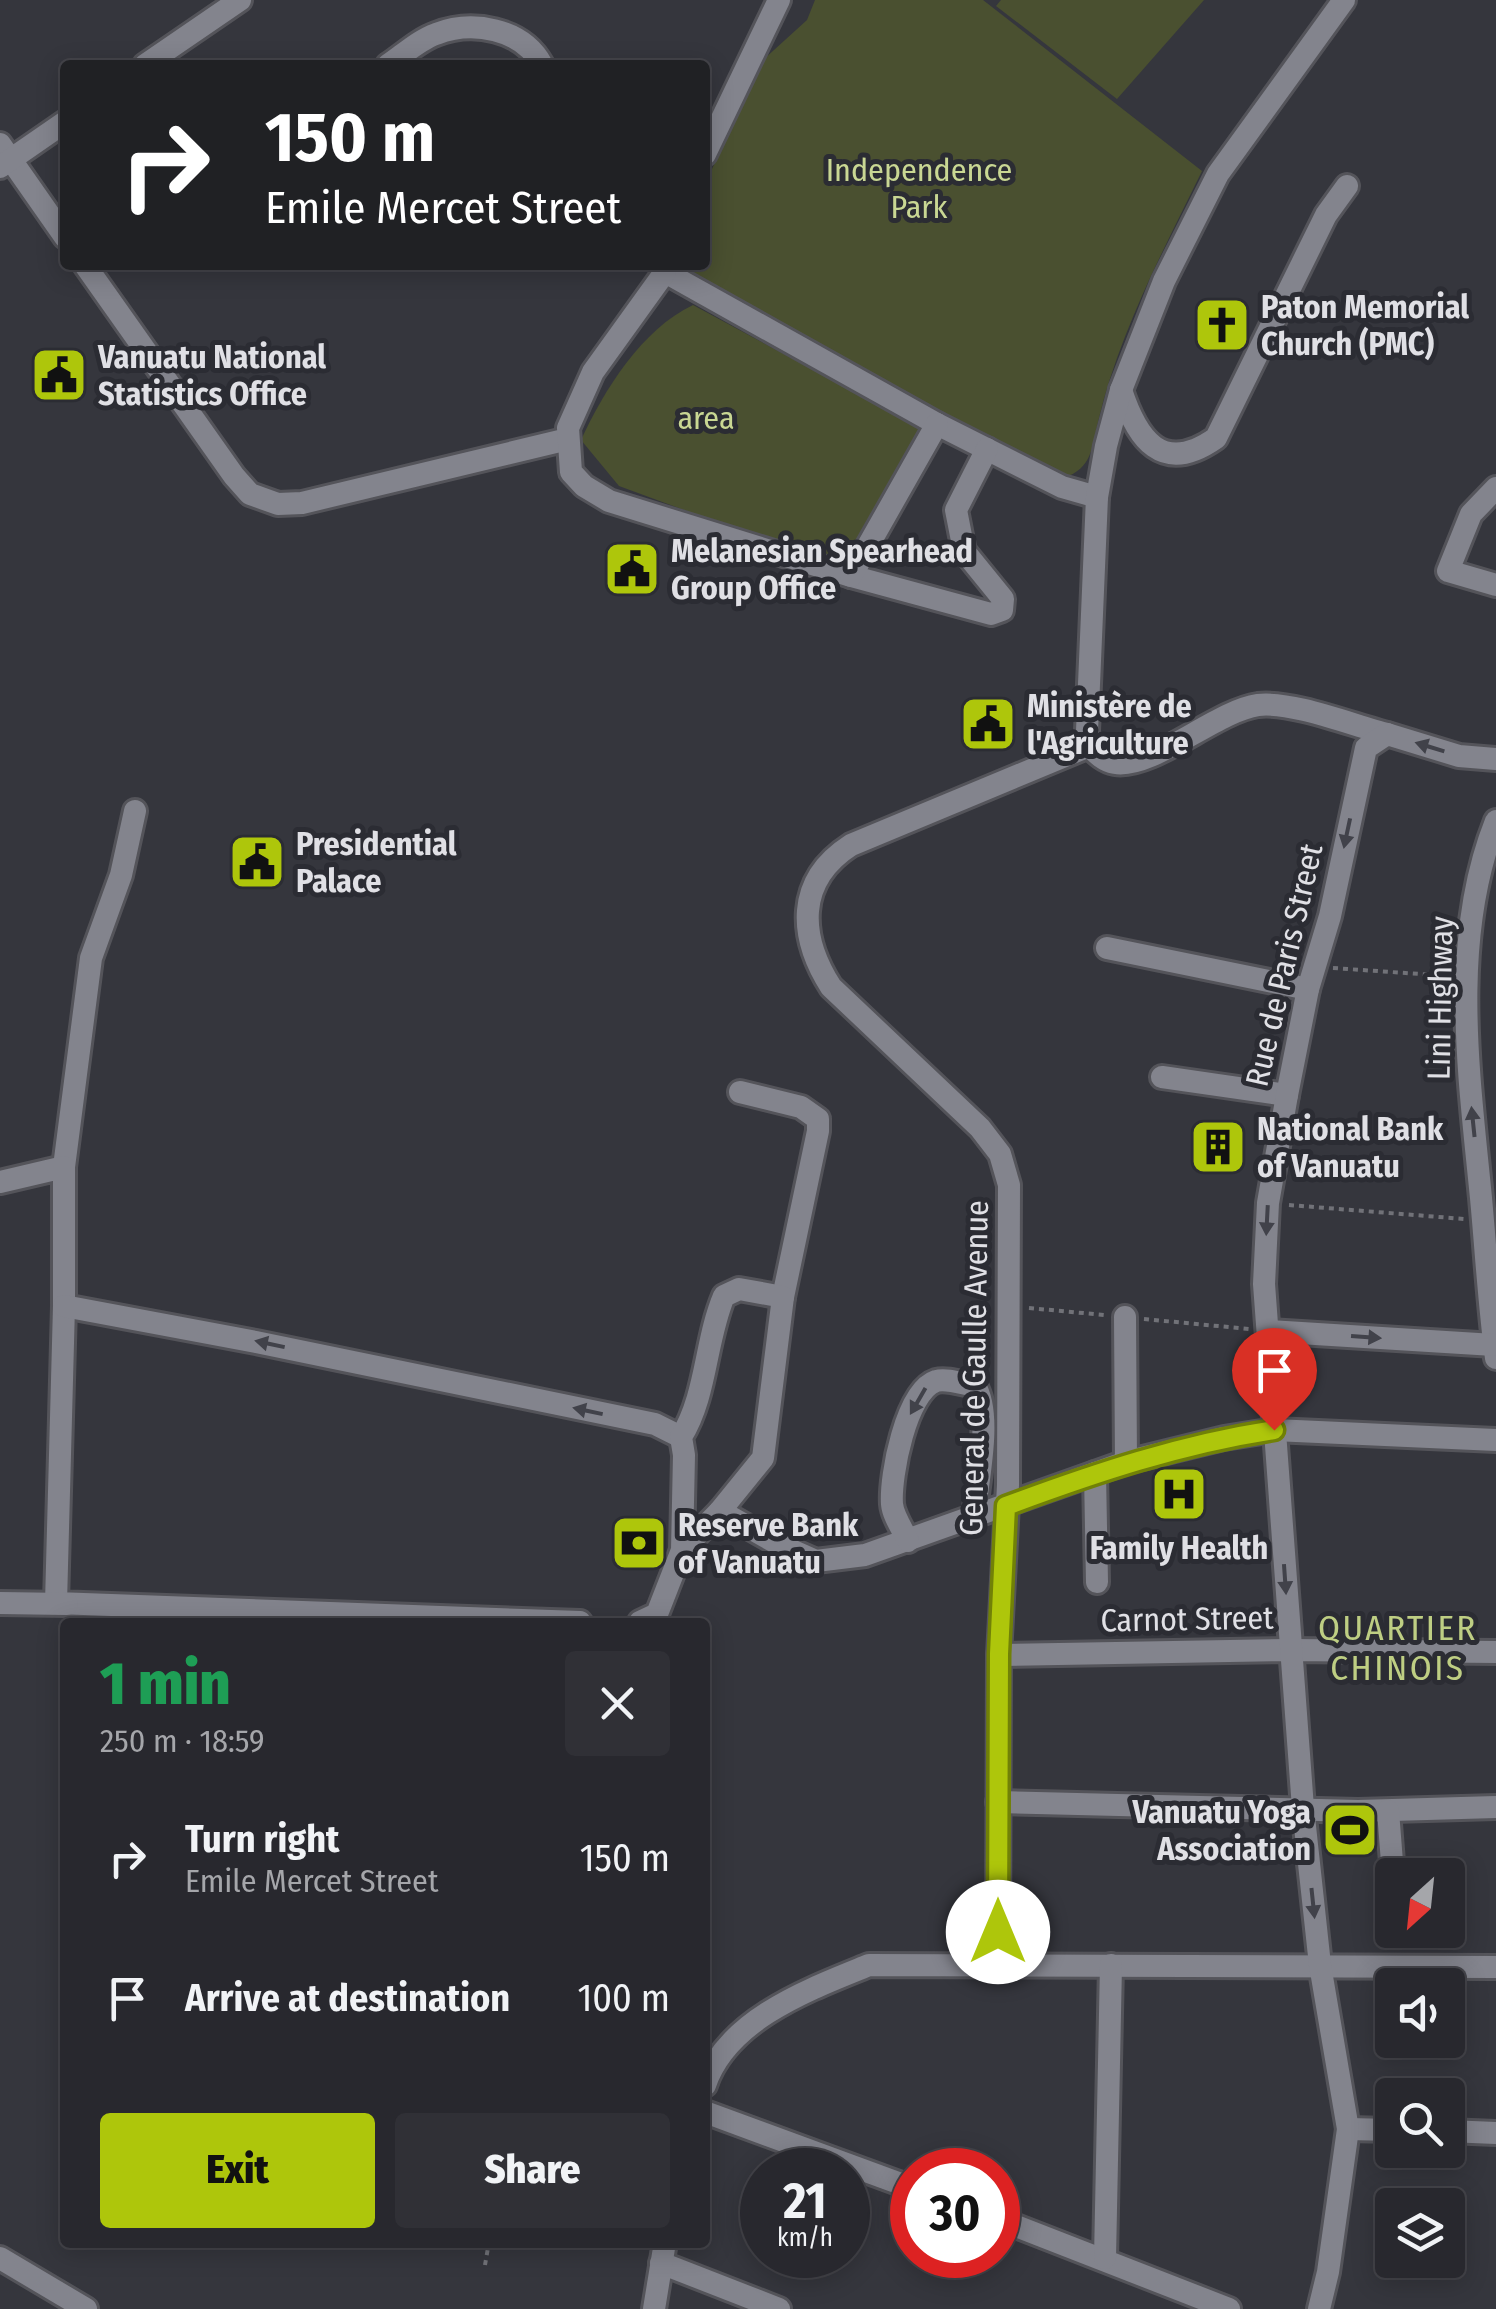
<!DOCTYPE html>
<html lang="en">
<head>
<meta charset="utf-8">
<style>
	body { margin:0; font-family:"Fira Sans Condensed",sans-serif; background:#303036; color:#f1f3f6; height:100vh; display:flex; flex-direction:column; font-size:38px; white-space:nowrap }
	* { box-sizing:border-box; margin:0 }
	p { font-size:32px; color:#a5a6aa }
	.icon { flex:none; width:55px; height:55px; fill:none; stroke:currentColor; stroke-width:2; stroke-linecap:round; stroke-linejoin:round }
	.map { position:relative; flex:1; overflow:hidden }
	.side { position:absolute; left:60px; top:1618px; width:650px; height:630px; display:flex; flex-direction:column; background:#28282e; border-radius:10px; box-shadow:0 5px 25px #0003,0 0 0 2px #44444a }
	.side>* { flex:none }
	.hud { position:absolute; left:60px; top:60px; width:650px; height:210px; border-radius:10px; box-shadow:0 5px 25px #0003,0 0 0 2px #44444a; background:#202124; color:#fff; overflow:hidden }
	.needle { width:65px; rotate:207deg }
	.controls { position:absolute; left:1375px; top:1858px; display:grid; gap:20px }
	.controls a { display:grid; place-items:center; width:90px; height:90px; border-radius:10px; background:#28282e; box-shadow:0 5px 25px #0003,0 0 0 2px #44444a; font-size:50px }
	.speed { position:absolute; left:740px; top:2148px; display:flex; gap:20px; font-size:50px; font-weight:700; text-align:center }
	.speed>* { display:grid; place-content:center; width:130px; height:130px; border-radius:50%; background:#28282e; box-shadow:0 5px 25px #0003,0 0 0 2px #44444a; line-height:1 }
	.speed small { font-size:25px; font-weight:400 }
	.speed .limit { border:15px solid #d22; background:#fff; color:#111 }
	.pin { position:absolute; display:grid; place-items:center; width:85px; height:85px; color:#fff; margin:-102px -42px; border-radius:50% 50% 50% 0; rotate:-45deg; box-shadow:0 0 10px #0007 }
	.pin .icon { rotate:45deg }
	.me { position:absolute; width:110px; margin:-55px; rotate:0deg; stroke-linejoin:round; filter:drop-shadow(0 0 8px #0008) }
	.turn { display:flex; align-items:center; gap:35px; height:210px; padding:0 40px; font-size:45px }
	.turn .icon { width:130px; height:130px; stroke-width:2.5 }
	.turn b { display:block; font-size:70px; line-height:85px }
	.round { display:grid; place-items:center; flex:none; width:105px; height:105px; border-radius:10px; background:#303036 }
	.overview { display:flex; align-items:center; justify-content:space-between; height:170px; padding:0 40px }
	h1 { font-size:60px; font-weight:800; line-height:75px; color:#1e9e55 }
	.action { display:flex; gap:20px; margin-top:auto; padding:20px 40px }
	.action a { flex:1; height:115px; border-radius:10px; background:#aec60b; color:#111; font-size:40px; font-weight:800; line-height:115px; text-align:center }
	.action a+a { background:#303036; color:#f1f3f6 }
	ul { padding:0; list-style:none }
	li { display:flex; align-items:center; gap:30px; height:140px; padding:0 40px }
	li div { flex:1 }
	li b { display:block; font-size:38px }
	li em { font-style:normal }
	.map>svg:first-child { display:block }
</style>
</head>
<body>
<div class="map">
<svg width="1496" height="2309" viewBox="0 0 1496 2309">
	<rect width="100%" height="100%" fill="#35363d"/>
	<g fill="#4a5030">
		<path d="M815,0H983L1202,171C1162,253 1119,333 1098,422C1092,448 1092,468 1064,478L992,446L689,278L687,265H705V184L763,60L807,20Z"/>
		<path d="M1001,0H1204L1117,99L996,6Z"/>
		<path d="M693,305L923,429L844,569L619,486L581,440C604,390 642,329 693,305Z"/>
		<path d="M1359,1818L1361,1841L1341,1843L1340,1819Z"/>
	</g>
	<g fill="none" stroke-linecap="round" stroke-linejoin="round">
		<g stroke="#54545a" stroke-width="28">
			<g id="minor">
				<path d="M145,65L240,0"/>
				<path d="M388,65C403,55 419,40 436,34C472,20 522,28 542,65"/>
				<path d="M0,144L65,237"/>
				<path d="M705,154L779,0"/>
				<path d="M0,167L65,122"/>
				<path d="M85,265L234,476L250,494L278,504L302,503L568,439"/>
				<path d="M665,265V272L937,424L1062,487L1097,497"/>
				<path d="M665,272L593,372L568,428L571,472L584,486L609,501L851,576L991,614L1002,610L1003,599L964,551L956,510L987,449"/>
				<path d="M1121,390C1137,439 1162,476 1216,438L1326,215L1347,186"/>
				<path d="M1496,488L1471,514L1448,571L1496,585"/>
				<path d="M851,576L937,424"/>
				<path d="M1089,746L1087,731L1097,497L1106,446L1121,390L1164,281L1218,174L1344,0"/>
				<path d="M1496,821C1449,939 1469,1075 1481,1198C1486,1252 1489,1305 1496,1358"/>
				<path d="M1107,948L1308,989"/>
				<path d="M1162,1077L1287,1095"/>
				<path d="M740,1092L801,1107L818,1119V1131L783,1297"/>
				<path d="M64,1167L91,958L121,875L135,811"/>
				<path d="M0,1182L64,1167V1306L56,1603L580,1622"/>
				<path d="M64,1306L256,1342L655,1424L681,1437"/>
				<path d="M1125,1317L1126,1462"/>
				<path d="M1268,1331L1494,1345"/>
				<path d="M1095,1473L1097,1582"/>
				<path d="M720,1511L780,1545L816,1561L865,1555L1126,1462L1224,1438L1274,1430L1496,1440"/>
				<path d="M908,1541C903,1530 893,1516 892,1504C890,1476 906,1391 936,1381C947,1378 963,1384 975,1386C993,1416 977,1483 974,1518"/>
				<path d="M0,1603L67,1604"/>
				<path d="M640,1622L657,1614L682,1550L684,1455L681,1437C707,1395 705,1341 724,1296L739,1289L783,1297L763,1458L720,1511L682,1550"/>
				<path d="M999,1655L1291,1650L1496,1652"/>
				<path d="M998,1802L1358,1811L1496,1807"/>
				<path d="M1388,1811L1393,1875"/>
				<path d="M998,1964L999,1655L1008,1485L1009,1185L1000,1154L980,1128L831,987C799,937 795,881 851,845L1089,746C1097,754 1104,761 1115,763C1153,769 1216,711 1258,705C1292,701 1352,725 1387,734"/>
				<path d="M705,2085C727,2019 810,1989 869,1965L1496,1967"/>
				<path d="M705,2112L912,2188"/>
				<path d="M1348,2129L1392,2130"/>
				<path d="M1448,2131L1496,2133"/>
				<path d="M998,2219L1229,2309"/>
				<path d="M0,2258L86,2309"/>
				<path d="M1105,2258L1111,1965"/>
				<path d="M661,2263L779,2309"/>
				<path d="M654,2309L665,2242"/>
				<path d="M1319,2309L1328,2272L1348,2129L1320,1965L1303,1808L1264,1284L1268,1203L1287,1095L1308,989L1330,916L1366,748L1387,734L1459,756L1496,759"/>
			</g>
		</g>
		<g stroke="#717278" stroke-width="4" stroke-dasharray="5 5" stroke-linecap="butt">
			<path d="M1333,968L1449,976"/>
			<path d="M1289,1205L1464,1219"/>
			<path d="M1029,1308L1104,1315"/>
			<path d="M1144,1319L1249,1329"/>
			<path d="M485,2265L489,2242"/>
		</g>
		<use href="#minor" stroke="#83848d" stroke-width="22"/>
	</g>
	<defs><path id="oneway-solid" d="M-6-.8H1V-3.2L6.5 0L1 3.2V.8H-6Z" transform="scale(2.5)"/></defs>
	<g fill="#41424a">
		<use href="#oneway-solid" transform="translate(1430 747) rotate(-163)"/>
		<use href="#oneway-solid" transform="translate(1347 833) rotate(102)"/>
		<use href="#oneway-solid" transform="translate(1473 1122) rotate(-96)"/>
		<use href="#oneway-solid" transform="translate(1267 1220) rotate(93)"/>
		<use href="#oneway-solid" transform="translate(1366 1337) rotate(4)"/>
		<use href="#oneway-solid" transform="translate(270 1344) rotate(-168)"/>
		<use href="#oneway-solid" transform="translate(918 1401) rotate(120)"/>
		<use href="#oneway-solid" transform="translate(588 1411) rotate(-168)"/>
		<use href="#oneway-solid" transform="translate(1285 1579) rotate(86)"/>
		<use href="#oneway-solid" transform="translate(1313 1903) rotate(84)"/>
	</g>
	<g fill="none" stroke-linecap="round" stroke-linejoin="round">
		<g stroke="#718107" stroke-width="25">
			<path id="route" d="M998,1932L999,1654L1006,1506C1095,1473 1181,1444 1274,1430"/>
		</g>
		<use href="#route" stroke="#aec60b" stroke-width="18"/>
	</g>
	<defs>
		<g id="church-square" transform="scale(2.875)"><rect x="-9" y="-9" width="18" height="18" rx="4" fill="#aec60b" stroke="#2b2c33"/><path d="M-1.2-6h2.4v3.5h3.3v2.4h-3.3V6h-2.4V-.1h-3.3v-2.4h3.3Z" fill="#111"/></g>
		<g id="civic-square" transform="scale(2.875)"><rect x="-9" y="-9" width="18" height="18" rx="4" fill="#aec60b" stroke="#2b2c33"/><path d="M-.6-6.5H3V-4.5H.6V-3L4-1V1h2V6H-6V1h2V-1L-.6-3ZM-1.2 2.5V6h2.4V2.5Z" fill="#111"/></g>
		<g id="building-square" transform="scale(2.875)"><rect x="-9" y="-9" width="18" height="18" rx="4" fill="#aec60b" stroke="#2b2c33"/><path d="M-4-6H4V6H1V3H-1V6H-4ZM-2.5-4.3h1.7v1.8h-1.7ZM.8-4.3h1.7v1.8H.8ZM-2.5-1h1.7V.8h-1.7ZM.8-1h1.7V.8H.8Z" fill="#111"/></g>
		<g id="hospital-square" transform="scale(2.875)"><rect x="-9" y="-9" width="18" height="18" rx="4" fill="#aec60b" stroke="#2b2c33"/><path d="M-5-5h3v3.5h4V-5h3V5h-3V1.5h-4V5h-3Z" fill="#111"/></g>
		<g id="bank-square" transform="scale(2.875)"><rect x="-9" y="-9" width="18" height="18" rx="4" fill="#aec60b" stroke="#2b2c33"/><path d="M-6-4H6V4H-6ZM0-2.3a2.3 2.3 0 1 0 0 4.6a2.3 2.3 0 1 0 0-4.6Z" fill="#111"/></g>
		<g id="stadium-square" transform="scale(2.875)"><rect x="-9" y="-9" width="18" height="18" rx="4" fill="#aec60b" stroke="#2b2c33"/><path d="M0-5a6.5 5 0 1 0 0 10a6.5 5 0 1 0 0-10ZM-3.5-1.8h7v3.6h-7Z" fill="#111"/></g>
	</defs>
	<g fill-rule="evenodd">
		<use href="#church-square" x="1222" y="325"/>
		<use href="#civic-square" x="59" y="375"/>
		<use href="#civic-square" x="632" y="569"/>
		<use href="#civic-square" x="988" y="724"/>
		<use href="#civic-square" x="257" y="862"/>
		<use href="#building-square" x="1218" y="1147"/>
		<use href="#hospital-square" x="1179" y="1494"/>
		<use href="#bank-square" x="639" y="1543"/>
		<use href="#stadium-square" x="1350" y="1830"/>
	</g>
	<g text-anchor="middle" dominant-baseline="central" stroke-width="10" stroke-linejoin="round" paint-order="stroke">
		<g font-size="32" fill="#c9d793" stroke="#2b2c33">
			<text x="919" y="170">Independence<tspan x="919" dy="37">Park</tspan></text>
			<text x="706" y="418">area</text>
		</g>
		<g font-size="32" font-weight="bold" fill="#e0e0e5" stroke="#2b2c33" text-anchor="start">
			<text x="1261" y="307">Paton Memorial<tspan x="1261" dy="37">Church (PMC)</tspan></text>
			<text x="98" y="357">Vanuatu National<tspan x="98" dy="37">Statistics Office</tspan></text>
			<text x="671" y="551">Melanesian Spearhead<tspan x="671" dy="37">Group Office</tspan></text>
			<text x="1027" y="706">Ministère de<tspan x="1027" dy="37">l'Agriculture</tspan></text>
			<text x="296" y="844">Presidential<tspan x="296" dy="37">Palace</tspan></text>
			<text x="1257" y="1129">National Bank<tspan x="1257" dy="37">of Vanuatu</tspan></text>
			<text x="678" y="1525">Reserve Bank<tspan x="678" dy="37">of Vanuatu</tspan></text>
			<text x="1179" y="1548" text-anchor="middle">Family Health</text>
			<text x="1311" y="1812" text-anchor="end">Vanuatu Yoga<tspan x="1311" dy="37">Association</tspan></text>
		</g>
		<g font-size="32" fill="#e0e0e5" stroke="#2b2c33">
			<text transform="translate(1284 965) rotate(-77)">Rue de Paris Street</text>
			<text transform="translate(1440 998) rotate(-89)">Lini Highway</text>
			<text transform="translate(974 1368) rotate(-89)">General de Gaulle Avenue</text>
			<text transform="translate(1187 1619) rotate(-1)">Carnot Street</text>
		</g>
		<g font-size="35" letter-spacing="2.5" fill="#bece83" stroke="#2b2c33">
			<text x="1398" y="1628">QUARTIER<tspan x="1398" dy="40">CHINOIS</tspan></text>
		</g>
	</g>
</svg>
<div class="controls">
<a><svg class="needle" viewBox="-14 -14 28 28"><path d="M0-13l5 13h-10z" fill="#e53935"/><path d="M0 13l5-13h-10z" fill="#a5a6aa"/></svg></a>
<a><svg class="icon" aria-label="sound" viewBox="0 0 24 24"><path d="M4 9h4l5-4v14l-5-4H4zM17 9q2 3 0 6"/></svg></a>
<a><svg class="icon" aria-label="search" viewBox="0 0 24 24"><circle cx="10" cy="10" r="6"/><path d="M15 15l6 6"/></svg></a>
<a><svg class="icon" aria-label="layers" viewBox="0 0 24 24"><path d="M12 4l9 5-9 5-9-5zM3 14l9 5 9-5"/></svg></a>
</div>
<div class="speed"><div>21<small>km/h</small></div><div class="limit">30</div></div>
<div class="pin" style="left:1274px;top:1430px;background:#d93025"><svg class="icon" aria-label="arrive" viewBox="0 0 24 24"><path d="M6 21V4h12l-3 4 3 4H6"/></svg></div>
<svg class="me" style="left:998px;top:1932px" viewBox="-20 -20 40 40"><circle r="19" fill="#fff"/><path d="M0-13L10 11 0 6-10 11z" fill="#aec60b"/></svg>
<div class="hud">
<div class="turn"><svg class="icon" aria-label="right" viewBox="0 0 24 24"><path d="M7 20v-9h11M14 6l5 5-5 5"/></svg><div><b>150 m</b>Emile Mercet Street</div></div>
</div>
<section class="side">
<div class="overview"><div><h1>1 min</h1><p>250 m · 18:59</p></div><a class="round"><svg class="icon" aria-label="close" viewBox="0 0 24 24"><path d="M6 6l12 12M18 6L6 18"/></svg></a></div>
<ul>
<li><svg class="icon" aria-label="right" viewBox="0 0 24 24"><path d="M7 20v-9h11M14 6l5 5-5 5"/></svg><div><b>Turn right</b><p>Emile Mercet Street</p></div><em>150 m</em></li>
<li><svg class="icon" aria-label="arrive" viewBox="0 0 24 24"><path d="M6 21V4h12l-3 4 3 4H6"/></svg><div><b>Arrive at destination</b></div><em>100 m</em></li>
</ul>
<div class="action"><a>Exit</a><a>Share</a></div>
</section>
</div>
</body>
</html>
